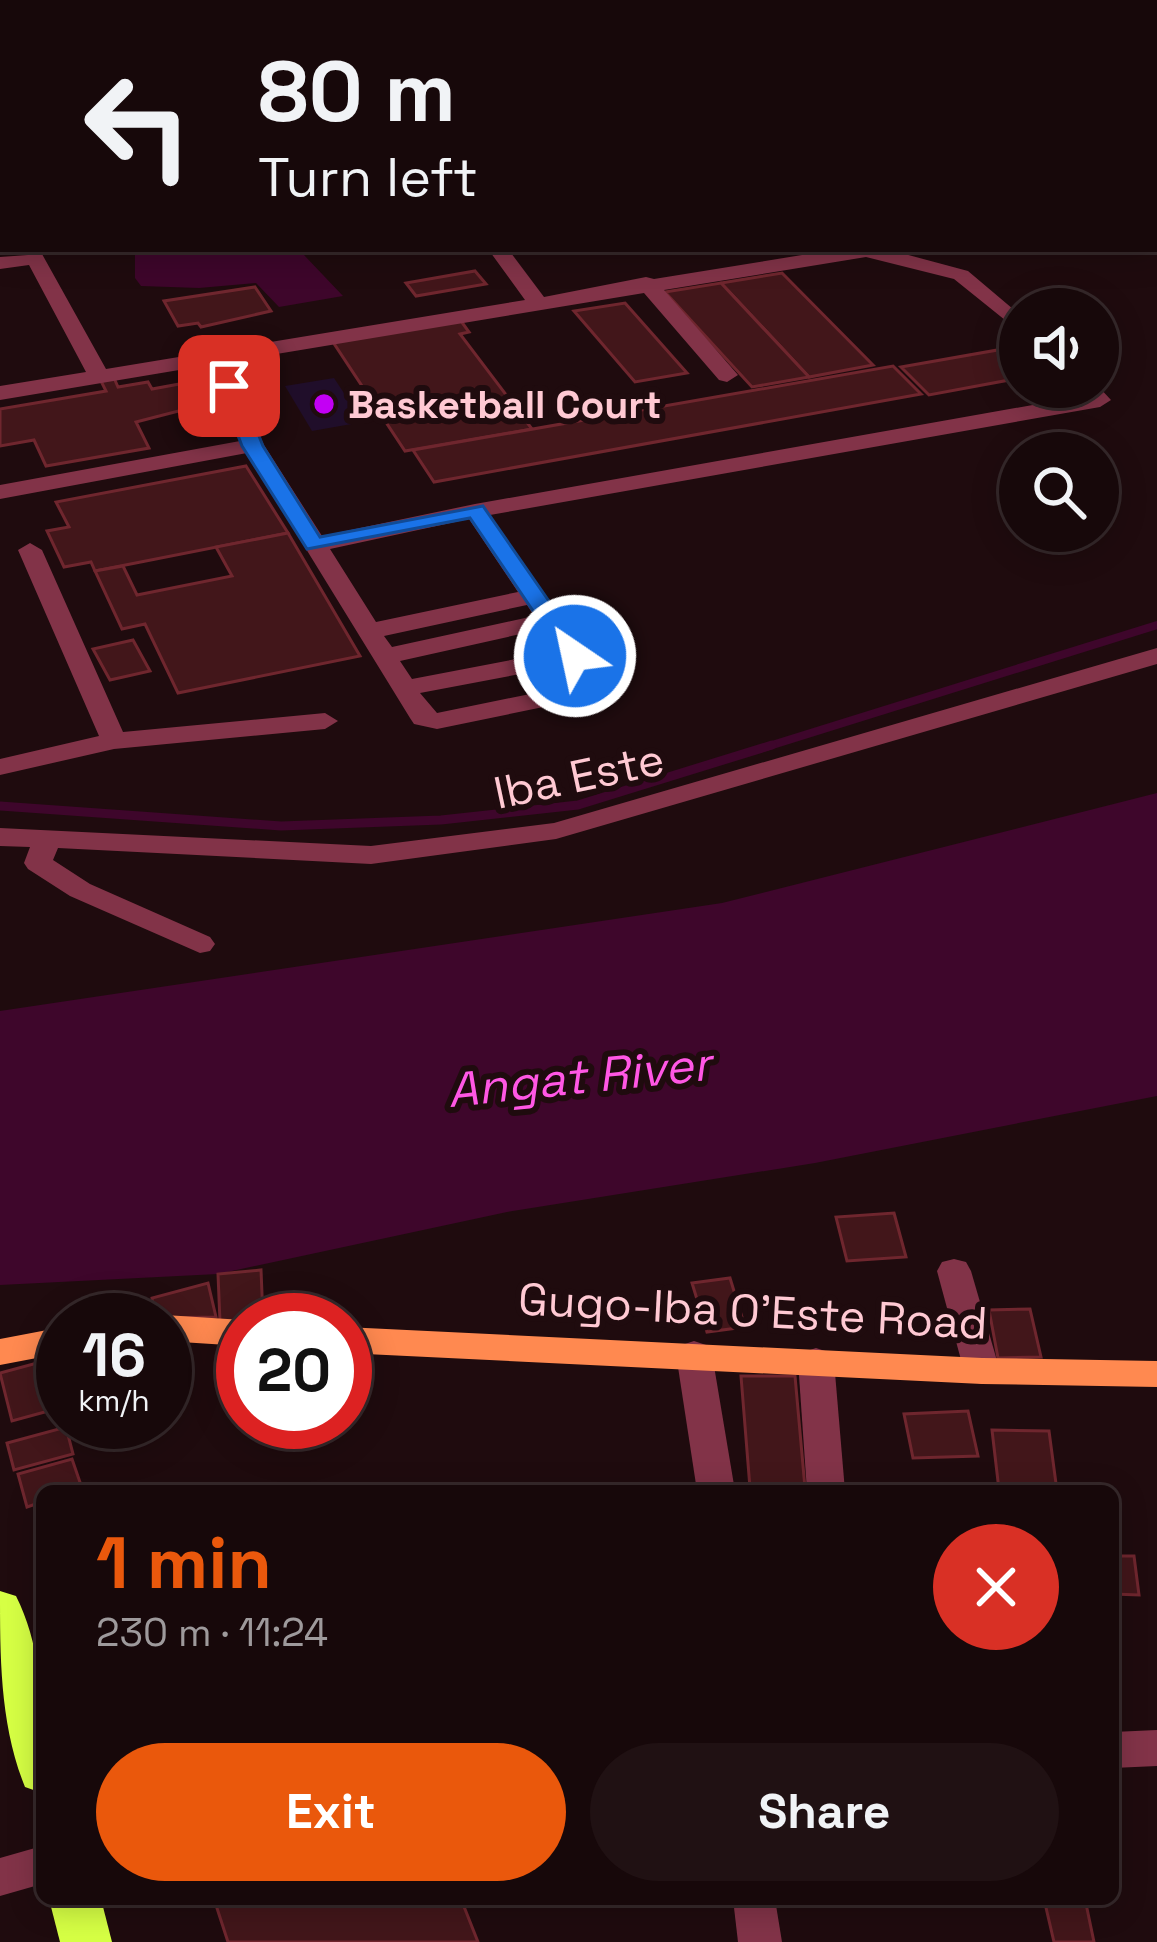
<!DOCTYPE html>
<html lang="en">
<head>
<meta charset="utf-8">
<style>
	body { margin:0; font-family:"Space Grotesk",sans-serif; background:#201113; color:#f1f3f6; height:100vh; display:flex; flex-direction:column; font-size:45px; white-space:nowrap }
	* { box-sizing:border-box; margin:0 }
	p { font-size:39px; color:#9e9a9c }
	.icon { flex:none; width:66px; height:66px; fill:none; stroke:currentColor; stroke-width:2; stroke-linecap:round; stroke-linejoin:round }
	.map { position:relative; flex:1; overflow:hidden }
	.drawer { position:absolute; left:36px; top:1485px; width:1083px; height:420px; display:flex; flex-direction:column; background:#17080a; border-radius:18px; box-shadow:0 6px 30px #0003,0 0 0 3px #36292b }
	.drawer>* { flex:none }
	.top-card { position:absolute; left:0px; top:0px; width:1158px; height:252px; box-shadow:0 6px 30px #0003,0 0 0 3px #36292b; background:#17080a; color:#f1f3f6; overflow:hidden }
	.fabs { position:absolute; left:999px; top:288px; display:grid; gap:24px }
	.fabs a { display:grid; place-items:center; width:120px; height:120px; border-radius:50%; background:#17080a; box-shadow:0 6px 30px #0003,0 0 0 3px #36292b; font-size:60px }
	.speed { position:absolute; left:36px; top:1293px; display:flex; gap:24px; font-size:60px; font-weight:700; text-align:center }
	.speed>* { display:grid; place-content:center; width:156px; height:156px; border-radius:50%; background:#17080a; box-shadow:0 6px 30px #0003,0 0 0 3px #36292b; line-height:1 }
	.speed small { font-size:30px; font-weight:400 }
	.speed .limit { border:18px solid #d22; background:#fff; color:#111 }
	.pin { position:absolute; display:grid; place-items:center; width:102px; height:102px; color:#fff; margin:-51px; border-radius:24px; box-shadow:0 6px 18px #0006 }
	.me { position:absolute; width:132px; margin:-66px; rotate:326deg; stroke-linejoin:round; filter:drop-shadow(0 0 9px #0008) }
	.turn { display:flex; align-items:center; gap:42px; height:252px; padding:0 60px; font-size:54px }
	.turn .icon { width:156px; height:156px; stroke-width:2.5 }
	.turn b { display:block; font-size:84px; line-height:102px }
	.round { display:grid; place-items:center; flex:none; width:126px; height:126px; border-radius:63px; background:#201113 }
	.summary { display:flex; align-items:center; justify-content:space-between; height:204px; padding:0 60px }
	h1 { font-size:72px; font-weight:700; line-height:90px; color:#ea580c }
	.cta { display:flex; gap:24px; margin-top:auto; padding:24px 60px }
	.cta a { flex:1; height:138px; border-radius:72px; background:#ea580c; color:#fff; font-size:48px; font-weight:700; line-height:138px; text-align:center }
	.cta a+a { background:#201113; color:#f1f3f6 }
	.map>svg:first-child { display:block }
</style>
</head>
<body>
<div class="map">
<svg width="1157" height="1942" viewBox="0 0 1157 1942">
	<rect width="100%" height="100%" fill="#1f0b0e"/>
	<path fill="#200e2a" d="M334,378L363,422L312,431L285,386Z"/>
	<g fill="#3e062b">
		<path d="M135,249H309L304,255L343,296L279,307L256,283L199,288L141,286L135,278Z"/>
		<path d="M1157,793V1096L815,1163L507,1212L218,1274L0,1285V1011L722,903Z"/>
	</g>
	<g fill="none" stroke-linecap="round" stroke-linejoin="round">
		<path stroke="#3e062b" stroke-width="8" d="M763,748L1157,625"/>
		<path stroke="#3e062b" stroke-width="9" d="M0,806L281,826L441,820L578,805L772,745"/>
	</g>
	<g fill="#42161a" stroke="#6f262e" stroke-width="3">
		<path d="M475,271L486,284L416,296L406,283Z"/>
		<path d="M782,273L873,365L809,377L721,283Z"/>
		<path d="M721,283L809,377L752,387L665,292Z"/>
		<path d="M255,287L271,311L201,327L198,323L178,326L164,301Z"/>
		<path d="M625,303L687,373L635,382L574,311Z"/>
		<path d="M461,321L469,332L460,334L532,429L405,451L333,342Z"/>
		<path d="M1020,346V378L929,395L901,367Z"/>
		<path d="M893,366L921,394L434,482L413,450Z"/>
		<path d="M114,378L118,387L148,382L152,389L185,383L198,406L136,422L149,448L46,466L34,440L0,446V409L106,391L101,381Z"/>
		<path d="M246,466L288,533L95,571L91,562L64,567L47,531L69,527L56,502Z"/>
		<path d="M288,533L360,656L178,693L145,624L122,629L95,571L123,566L137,595L232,576L216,547Z"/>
		<path d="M133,640L150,671L110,680L93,649Z"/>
		<path d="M894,1213L906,1257L847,1261L836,1217Z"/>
		<path d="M261,1270L263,1318L220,1322L218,1274Z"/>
		<path d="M730,1278L745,1327L707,1332L692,1283Z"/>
		<path d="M208,1283L216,1317L154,1318L152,1298Z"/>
		<path d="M1030,1309L1041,1357L998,1358L989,1310Z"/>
		<path d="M63,1356V1407L12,1421L0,1373Z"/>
		<path d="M741,1376H795L805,1488H750Z"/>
		<path d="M968,1411L978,1456L913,1458L904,1414Z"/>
		<path d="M66,1427L73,1454L14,1470L7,1443Z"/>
		<path d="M992,1430L1049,1431L1057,1491L999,1490Z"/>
		<path d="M72,1459L83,1491H42V1502L27,1507L18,1474Z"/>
		<path d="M1113,1556H1134L1139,1595L1113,1594Z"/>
		<path d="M214,1899H461L478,1942H228Z"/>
		<path d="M1044,1899H1085L1094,1942H1054Z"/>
	</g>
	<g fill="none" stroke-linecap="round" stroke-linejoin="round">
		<g fill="#823348" fill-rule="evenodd">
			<path d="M513,0H539L541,3H515Z"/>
			<path d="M927,0H956L958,3H929Z"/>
			<path d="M1155,17H1157L1155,28Z"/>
			<path d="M3,118V130L0,131V119Z"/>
			<path d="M3,176V188L0,189V177Z"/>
			<path d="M488,249H508L544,297L646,277L654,279L839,249H886L968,271L1020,315V332L954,279L866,257L664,290L738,375L727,382L719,380L644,293L229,362L264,445L322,536L475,504L1083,396L1075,387L1098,386L1111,400L1100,407L490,515L606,683L597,696L437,729L414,724L410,718L247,453L0,499V485L240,441L209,365L0,400V386L86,372L29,265L0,269V257L42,254L106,369L525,300ZM469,519L518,592L376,622L330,549ZM527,605L534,616L392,647L384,636ZM543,629L558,651L412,679L400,661ZM568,665L579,684L437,713L420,693Z"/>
			<path d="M30,543L42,550L123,732L325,713L338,721L325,729L114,749L0,775V759L99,736L18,550Z"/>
			<path d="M1157,648V664L556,839L371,864L58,848L53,860L90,884L210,937L215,944L210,951L200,953L70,896L28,869L24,863L30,847L0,846V828L371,846L554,823Z"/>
			<path d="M954,1259L966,1262L971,1271L1000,1371L995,1381L982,1384L969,1381L964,1371L937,1271L942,1262Z"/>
			<path d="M694,1341L706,1345L712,1354L735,1491H697L676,1354L682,1345Z"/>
			<path d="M816,1348L828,1352L834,1361L845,1491H807L798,1361L804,1352Z"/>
			<path d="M1157,1730V1766L1113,1768V1732Z"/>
			<path d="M42,1846V1884L0,1896V1858Z"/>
			<path d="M733,1899H775L782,1942H738Z"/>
		</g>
		<g fill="#ff8950" fill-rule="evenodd">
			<path d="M165,1315L243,1320V1346L165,1341V1320H152Z"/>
			<path d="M63,1327V1353L0,1365V1339Z"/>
			<path d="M345,1327L982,1358L1157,1361V1387L982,1384L345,1353Z"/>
		</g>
		<g fill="#d6ff44" fill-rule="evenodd">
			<path d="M0,1591L16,1596C47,1658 42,1727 42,1793L25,1787C0,1725 0,1658 0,1591Z"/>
			<path d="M49,1899H101L112,1942H60Z"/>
		</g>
	</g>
	<path fill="#1a73e8" stroke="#114b97" stroke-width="3" d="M229,380L239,386L263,446L320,537L483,506L587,656L584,661H567L470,518L307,549L242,446L219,386Z"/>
	<circle fill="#c300f4" stroke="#1f0b0e" stroke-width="4.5" cx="324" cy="404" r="12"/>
	<g text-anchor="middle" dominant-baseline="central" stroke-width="12" stroke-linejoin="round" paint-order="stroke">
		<g font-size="39" font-weight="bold" fill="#ffc9d3" stroke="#1f0b0e" text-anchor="start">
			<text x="348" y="404">Basketball Court</text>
		</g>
		<g font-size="45" fill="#ffc9d3" stroke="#1f0b0e">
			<text transform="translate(579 776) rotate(-12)">Iba Este</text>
			<text transform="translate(753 1311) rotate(3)">Gugo-Iba O'Este Road</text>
		</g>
		<g font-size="48" font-style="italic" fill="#ff57e4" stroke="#1f0b0e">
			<text transform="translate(579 1077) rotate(-6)">Angat River</text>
		</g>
	</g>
</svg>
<div class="fabs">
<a><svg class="icon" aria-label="sound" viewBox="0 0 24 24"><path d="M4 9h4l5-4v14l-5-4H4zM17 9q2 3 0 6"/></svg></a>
<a><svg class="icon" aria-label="search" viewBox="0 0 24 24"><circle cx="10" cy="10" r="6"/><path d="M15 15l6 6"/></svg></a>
</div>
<div class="speed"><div>16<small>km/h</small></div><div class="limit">20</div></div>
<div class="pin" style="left:229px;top:386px;background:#d93025"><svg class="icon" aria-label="arrive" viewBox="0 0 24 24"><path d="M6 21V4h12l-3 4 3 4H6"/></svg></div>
<svg class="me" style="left:575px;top:656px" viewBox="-20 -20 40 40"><circle r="17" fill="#1a73e8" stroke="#fff" stroke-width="3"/><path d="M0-11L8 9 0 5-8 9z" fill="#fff"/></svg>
<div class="top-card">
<div class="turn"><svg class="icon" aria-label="left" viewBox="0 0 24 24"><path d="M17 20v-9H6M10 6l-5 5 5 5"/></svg><div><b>80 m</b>Turn left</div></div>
</div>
<section class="drawer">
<div class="summary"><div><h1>1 min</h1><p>230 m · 11:24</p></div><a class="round" style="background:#d93025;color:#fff"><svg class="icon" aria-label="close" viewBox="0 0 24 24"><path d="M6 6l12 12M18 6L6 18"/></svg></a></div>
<div class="cta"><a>Exit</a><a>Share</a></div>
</section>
</div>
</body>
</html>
